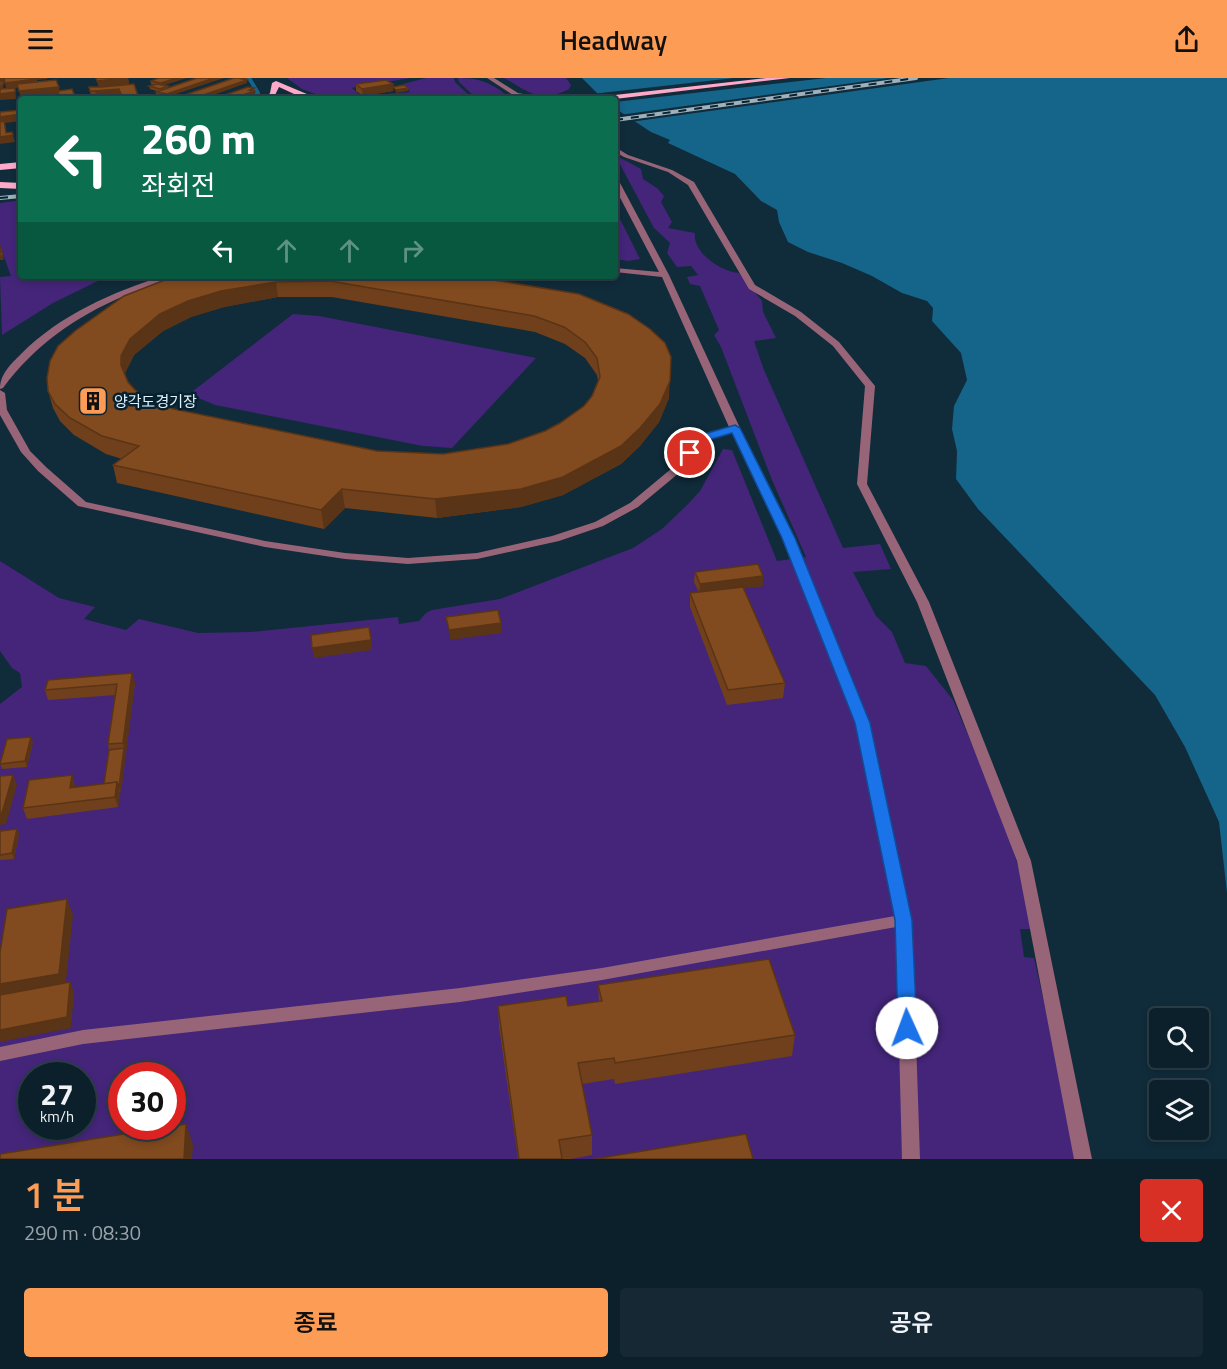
<!DOCTYPE html>
<html lang="ko">
<head>
<meta charset="utf-8">
<style>
	body { margin:0; font-family:"Titillium Web","Noto Sans KR",sans-serif; background:#152834; color:#f1f3f6; height:100vh; display:flex; flex-direction:column; font-size:22px; white-space:nowrap }
	* { box-sizing:border-box; margin:0 }
	p { font-size:20px; color:#9aa3a9 }
	.icon { flex:none; width:33px; height:33px; fill:none; stroke:currentColor; stroke-width:2; stroke-linecap:round; stroke-linejoin:round }
	.map { position:relative; height:1081px; overflow:hidden }
	.side { display:flex; flex-direction:column; background:#0c202c; flex:1 }
	.side>* { flex:none }
	.banner { position:absolute; left:18px; top:18px; width:600px; height:183px; border-radius:6px; box-shadow:0 3px 9px #0003,0 0 0 2px #2c3e48; background:#0b6e4f; color:#fff; overflow:hidden }
	.fabs { position:absolute; left:1149px; top:930px; display:grid; gap:12px }
	.fabs a { display:grid; place-items:center; width:60px; height:60px; border-radius:6px; background:#0c202c; box-shadow:0 3px 9px #0003,0 0 0 2px #2c3e48; font-size:30px }
	.speed { position:absolute; left:18px; top:984px; display:flex; gap:12px; font-size:30px; font-weight:700; text-align:center }
	.speed>* { display:grid; place-content:center; width:78px; height:78px; border-radius:50%; background:#0c202c; box-shadow:0 3px 9px #0003,0 0 0 2px #2c3e48; line-height:1 }
	.speed small { font-size:15px; font-weight:400 }
	.speed .limit { border:9px solid #d22; background:#fff; color:#111 }
	.pin { position:absolute; display:grid; place-items:center; width:51px; height:51px; color:#fff; margin:-26px; border:3px solid #fff; border-radius:50%; box-shadow:0 2px 6px #0007 }
	.me { position:absolute; width:66px; margin:-33px; rotate:358deg; stroke-linejoin:round; filter:drop-shadow(0 0 4px #0008) }
	.turn { display:flex; align-items:center; gap:21px; height:126px; padding:0 24px; font-size:27px }
	.turn .icon { width:78px; height:78px; stroke-width:2.5 }
	.turn b { display:block; font-size:42px; line-height:51px }
	.lanes { display:flex; align-items:center; height:57px; padding:0 24px; background:#0003; justify-content:center; gap:30px; direction:ltr }
	.lanes .off { opacity:.35 }
	.round { display:grid; place-items:center; flex:none; width:63px; height:63px; border-radius:6px; background:#152834 }
	.overview { display:flex; align-items:center; justify-content:space-between; height:102px; padding:0 24px }
	h1 { font-size:36px; font-weight:600; line-height:45px; color:#fd9d55 }
	.button { display:flex; gap:12px; margin-top:auto; padding:12px 24px }
	.button a { flex:1; height:69px; border-radius:6px; background:#fd9d55; color:#111; font-size:24px; font-weight:600; line-height:69px; text-align:center }
	.button a+a { background:#152834; color:#f1f3f6 }
	header { display:flex; justify-content:space-between; align-items:center; height:78px; padding:0 24px; background:#fd9d55; color:#111; font-size:27px; font-weight:600 }
	.map>svg:first-child { display:block }
</style>
</head>
<body>
<header><svg class="icon" aria-label="menu" viewBox="0 0 24 24"><path d="M4 6h16M4 12h16M4 18h16"/></svg>Headway<svg class="icon" aria-label="share" viewBox="0 0 24 24"><path d="M12 15V3M7 8l5-5 5 5M5 13v7h14v-7"/></svg></header>
<div class="map">
<svg width="1227" height="1081" viewBox="0 0 1227 1081">
	<rect width="100%" height="100%" fill="#102b3a"/>
	<g fill="#44257a" fill-rule="evenodd">
		<path d="M287,0H410L352,10L361,18L410,14L403,6L426,0H454L455,4L473,21H328L302,11Z"/>
		<path d="M458,0C483,0 492,6 512,21H477L459,4Z"/>
		<path d="M504,0H566L571,7L569,11C540,26 529,14 504,0Z"/>
		<path d="M615,77L641,91L643,101L657,110L664,118L661,124L672,144L668,150L695,155C692,175 722,194 739,195L762,223L763,234L776,260L754,263L764,292L843,470L880,466L891,491L853,494L876,538L892,554L905,585L926,588L953,622L1004,740L1027,820L1031,851H1020L1024,879L1034,880L1066,1022L1074,1064V1081H0V626L22,609L20,595L12,590L0,573V483L59,520L95,529L84,541L126,552L139,541L198,555L251,554L398,539L399,546L419,543L426,535L432,532L500,521L633,470L662,451L688,426L700,413L723,371L732,372L777,483L806,479L772,402L721,269L714,257L719,252L700,208L690,206L687,199L698,197L691,188L677,189L667,175L670,165L654,150ZM32,998H82V1048H32ZM122,998H172V1048H122Z"/>
		<path d="M16,123L21,140V198H108L53,225L2,257L0,199L11,198L0,168V125Z"/>
		<path d="M615,131L640,181L628,183L615,181Z"/>
		<path d="M293,236L319,238L536,280L452,370L423,368L215,327L189,316Z"/>
	</g>
	<path fill="#15648a" d="M582,0H1227V815L1219,744L1185,669L1155,617L978,431L956,401L957,373L952,351L954,328L967,302L961,275L932,243L933,230L927,223L902,215L872,198L842,185L808,174L788,164L779,144L777,132L761,123L735,96L668,65L670,62L651,54L616,31L615,21H603Z"/>
	<g fill="#102b3a">
		<path d="M734,0H826L615,24V21H599L592,16Z"/>
		<path d="M889,0H949L630,44L619,37Z"/>
	</g>
	<g fill="none" stroke-linecap="round" stroke-linejoin="round">
		<path stroke="#15648a" stroke-width="4" d="M249,0L258,15L251,21"/>
		<g fill="#986578" fill-rule="evenodd">
			<path d="M487,0H494L518,15L549,21H519Z"/>
			<path d="M615,69L628,77L672,92L694,104L755,207L801,234L839,264L875,308L867,406L929,524L1031,783L1092,1081H1074L1017,783L917,524L857,406L865,308L833,268L795,238L749,211L688,107L668,94L624,79L615,74Z"/>
			<path d="M615,101L619,103L669,197L740,350L795,460L870,645L912,842L920,1081H902L896,849L602,902L460,924L83,966L0,983V969L83,952L460,910L602,890L895,838L856,645L783,460L732,354L702,364L685,390L638,429L603,448L559,463L477,481L408,486L345,481L265,469L78,428L38,393L21,374L0,337V312L5,315L7,332L30,373L46,389L86,424L265,463L345,475L408,480L477,475L552,458L595,444L630,425L677,386L694,360L729,349L662,199L615,194V190L659,194L615,110Z"/>
			<path d="M164,198H176C162,208 140,211 124,218C75,239 35,267 3,310L0,311C0,296 11,286 21,276C60,237 112,214 164,198Z"/>
		</g>
		<g fill="#fea9c9" fill-rule="evenodd">
			<path d="M766,0H790L615,21H593L597,19Z"/>
			<path d="M276,3L314,19L315,21H305L279,9L273,21H265L270,15L272,5Z"/>
			<path d="M21,84V90L0,92V86Z"/>
			<path d="M0,104L21,105V111L0,110Z"/>
		</g>
		<g stroke="#9eb1bc" stroke-width="4">
			<g id="rail">
				<path d="M615,42L916,0"/>
				<path d="M0,120L21,118"/>
			</g>
		</g>
		<use href="#rail" stroke="#06212f" stroke-width="2" stroke-dasharray="8" stroke-linecap="butt"/>
	</g>
	<g fill="#6f401b" fill-rule="evenodd">
		<path d="M96,0H128L129,6L139,21H92L89,9H99Z"/>
		<path d="M159,0L164,7L168,8L167,19L156,17V14L157,13L150,11L149,8L154,7L151,6V3Z"/>
		<path d="M356,6H393V13L363,18L356,13Z"/>
		<path d="M175,198H469L579,216L669,320L659,344L640,368L621,386L563,417L521,429L437,440L345,430L324,451L117,405L113,387L122,381L106,376L74,357L60,343L53,330L48,313ZM278,219H332L535,254L565,266L585,280L597,297L598,303L592,318L584,328L560,345L545,353L508,366L443,376L377,373L174,331L158,326L135,312L128,304L125,297V295L134,277L163,253L191,239L224,229Z"/>
		<path d="M695,494L763,508L743,510L785,605L783,620L727,627L690,529V515L699,514L694,504Z"/>
		<path d="M48,602L135,605L118,729L27,741L23,730L72,697L75,709L104,706L109,672L108,666L116,617L48,622L45,612Z"/>
		<path d="M33,664L27,689L2,691L0,686Z"/>
		<path d="M17,751L19,756L14,781L0,782V753Z"/>
		<path d="M598,907L795,957L792,978L615,1006L614,1001L582,1006L592,1057V1077L571,1081H518L499,949L498,928H568L599,923Z"/>
	</g>
	<g fill="#5a3416" fill-rule="evenodd">
		<path d="M0,0H47V1L37,2L38,8L15,10L16,21L0,22ZM5,5L6,11L2,15L4,6Z"/>
		<path d="M128,0L129,6L99,9L97,3Z"/>
		<path d="M177,0H187L162,8L161,5Z"/>
		<path d="M214,0H224L167,19V16Z"/>
		<path d="M244,0H247V5L202,21H192Z"/>
		<path d="M393,6V13L363,18L362,11Z"/>
		<path d="M59,9L60,16L21,20L19,13Z"/>
		<path d="M254,10L255,16L242,21H232Z"/>
		<path d="M408,10V13L396,15V12Z"/>
		<path d="M119,11L121,20L113,17L114,21H97L95,13Z"/>
		<path d="M21,36V43L5,45L7,58L12,54L15,64L0,66V39Z"/>
		<path d="M0,178H3L4,182H0Z"/>
		<path d="M276,204L278,219L224,229L191,239L163,253L134,277L125,295V304L121,287V278L130,261L160,236L188,223L221,213Z"/>
		<path d="M671,279L669,320L659,344L640,368L621,386L563,417L521,429L437,440L435,421Z"/>
		<path d="M342,411L345,430L324,451L321,432Z"/>
		<path d="M763,498V508L699,516L700,506Z"/>
		<path d="M501,545L502,555L450,562L449,552Z"/>
		<path d="M371,562L372,572L314,580L312,570Z"/>
		<path d="M132,595L135,605L121,715L119,709L124,670L123,665Z"/>
		<path d="M31,659L33,664L27,689L25,683Z"/>
		<path d="M13,697L17,707L6,746L0,747V736Z"/>
		<path d="M72,697L75,707L73,720L70,710Z"/>
		<path d="M117,704L120,715L118,729L115,719Z"/>
		<path d="M17,751L19,756L14,781L12,775Z"/>
		<path d="M67,821L73,837L65,912L0,920V906Z"/>
		<path d="M70,904L74,915L71,950L0,964V952Z"/>
		<path d="M186,1046L193,1067L192,1081H184Z"/>
	</g>
	<g fill="#814a1f" stroke="#5a3416" stroke-width="1.5" fill-rule="evenodd">
		<path d="M4,0H36V1L5,5Z"/>
		<path d="M96,0H125L97,3Z"/>
		<path d="M159,0H177L161,5L151,3Z"/>
		<path d="M197,0H214L167,16L156,14Z"/>
		<path d="M234,0H244L242,1L247,2L192,21H173Z"/>
		<path d="M56,2L59,9L19,13L17,6Z"/>
		<path d="M386,2L393,6L362,11L356,6Z"/>
		<path d="M0,3H3L1,11H0Z"/>
		<path d="M134,6L139,21H114L113,17L121,16L119,11L95,13H90L89,9H101Z"/>
		<path d="M157,6L168,8L160,11L149,8Z"/>
		<path d="M404,7L408,10L396,12L393,9Z"/>
		<path d="M248,9L254,10L249,12L254,13L232,21H213Z"/>
		<path d="M15,10V14L0,16V11Z"/>
		<path d="M72,11L76,21H60L58,13Z"/>
		<path d="M21,32V36L0,39V34Z"/>
		<path d="M4,43L6,55L12,54L13,57L0,59V44Z"/>
		<path d="M0,168L3,178H0Z"/>
		<path d="M175,198H469L579,216L628,236L650,251L665,265L671,279L670,303L660,326L640,350L621,368L563,399L521,411L435,421L342,411L321,432L113,387L139,368L102,358L70,340L55,326L48,313L47,300L50,283L58,268L75,253L124,218ZM330,203L534,238L564,249L585,264L597,280L600,299L592,318L584,328L560,345L545,353L508,366L443,376L377,373L174,331L158,326L135,312L128,304L121,287V278L130,261L160,236L188,223L221,213L276,204Z"/>
		<path d="M758,486L763,498L700,506L695,494Z"/>
		<path d="M743,509L785,605L728,612L690,515Z"/>
		<path d="M498,532L501,545L449,552L446,539Z"/>
		<path d="M369,549L371,562L312,570L311,557Z"/>
		<path d="M132,595L123,665L108,666L117,606L45,612L48,602Z"/>
		<path d="M31,659L25,683L0,686L7,661Z"/>
		<path d="M124,670L119,709L117,704L104,706L109,672Z"/>
		<path d="M13,697L2,735L0,736V698Z"/>
		<path d="M72,697L70,710L117,704L115,719L23,730L29,702Z"/>
		<path d="M17,751L12,775L0,777V753Z"/>
		<path d="M67,821L59,896L0,906V874L7,831Z"/>
		<path d="M769,881L795,957L615,985L614,980L578,985L592,1057L559,1062L562,1081H519L498,928L566,918L568,928L602,923L598,907Z"/>
		<path d="M70,904L67,939L0,952V917Z"/>
		<path d="M186,1046L184,1081H0V1076Z"/>
		<path d="M746,1056L753,1081H594Z"/>
	</g>
	<path fill="#1a73e8" stroke="#114b97" stroke-width="1.5" d="M735,347L740,350L795,460L870,645L912,842L917,950L914,956L907,958L900,956L898,950L895,842L855,645L782,460L732,355L702,364L694,377H686L684,375L694,359Z"/>
	<defs>
		<g id="building-square" transform="scale(1.5)"><rect x="-9" y="-9" width="18" height="18" rx="4" fill="#fd9d55" stroke="#06212f"/><path d="M-4-6H4V6H1V3H-1V6H-4ZM-2.5-4.3h1.7v1.8h-1.7ZM.8-4.3h1.7v1.8H.8ZM-2.5-1h1.7V.8h-1.7ZM.8-1h1.7V.8H.8Z" fill="#111"/></g>
	</defs>
	<g fill-rule="evenodd">
		<use href="#building-square" x="93" y="323"/>
	</g>
	<g text-anchor="middle" dominant-baseline="central" stroke-width="5" stroke-linejoin="round" paint-order="stroke">
		<g font-size="15" fill="#e1f1fa" stroke="#06212f" text-anchor="start">
			<text x="114" y="323">양각도경기장</text>
		</g>
	</g>
</svg>
<div class="fabs">
<a><svg class="icon" aria-label="search" viewBox="0 0 24 24"><circle cx="10" cy="10" r="6"/><path d="M15 15l6 6"/></svg></a>
<a><svg class="icon" aria-label="layers" viewBox="0 0 24 24"><path d="M12 4l9 5-9 5-9-5zM3 14l9 5 9-5"/></svg></a>
</div>
<div class="speed"><div>27<small>km/h</small></div><div class="limit">30</div></div>
<div class="pin" style="left:690px;top:375px;background:#d93025"><svg class="icon" aria-label="arrive" viewBox="0 0 24 24"><path d="M6 21V4h12l-3 4 3 4H6"/></svg></div>
<svg class="me" style="left:907px;top:950px" viewBox="-20 -20 40 40"><circle r="19" fill="#fff"/><path d="M0-13L10 11 0 6-10 11z" fill="#1a73e8"/></svg>
<div class="banner">
<div class="turn"><svg class="icon" aria-label="left" viewBox="0 0 24 24"><path d="M17 20v-9H6M10 6l-5 5 5 5"/></svg><div><b>260 m</b>좌회전</div></div>
<div class="lanes"><svg class="icon" aria-label="left" viewBox="0 0 24 24"><path d="M17 20v-9H6M10 6l-5 5 5 5"/></svg><svg class="icon off" aria-label="ahead" viewBox="0 0 24 24"><path d="M12 20V5M6 11l6-6 6 6"/></svg><svg class="icon off" aria-label="ahead" viewBox="0 0 24 24"><path d="M12 20V5M6 11l6-6 6 6"/></svg><svg class="icon off" aria-label="right" viewBox="0 0 24 24"><path d="M7 20v-9h11M14 6l5 5-5 5"/></svg></div>
</div>
</div>
<section class="side">
<div class="overview"><div><h1>1 분</h1><p>290 m · 08:30</p></div><a class="round" style="background:#d93025;color:#fff"><svg class="icon" aria-label="close" viewBox="0 0 24 24"><path d="M6 6l12 12M18 6L6 18"/></svg></a></div>
<div class="button"><a>종료</a><a>공유</a></div>
</section>
</body>
</html>
